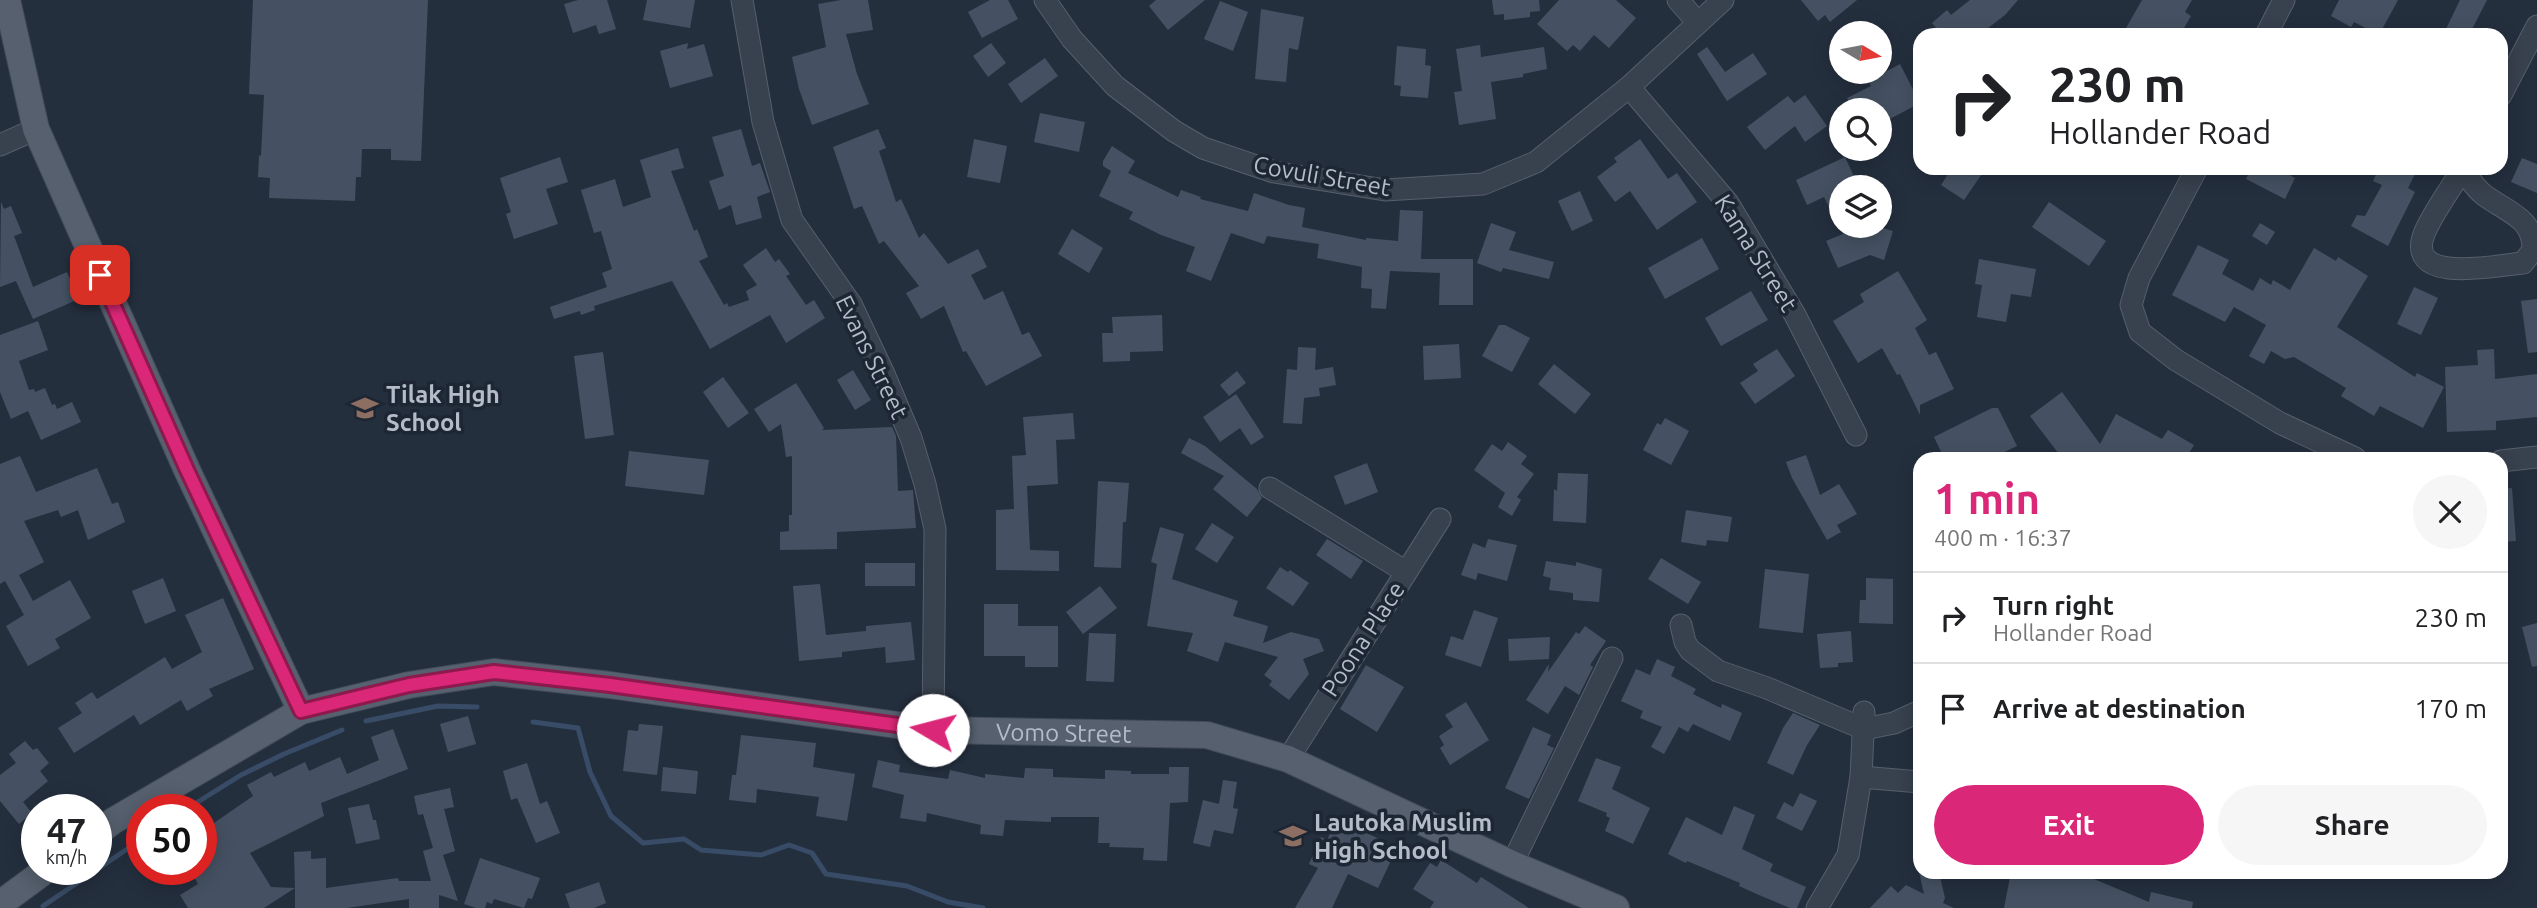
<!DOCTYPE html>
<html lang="en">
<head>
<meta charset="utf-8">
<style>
	body { margin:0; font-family:Ubuntu,sans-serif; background:#f6f6f6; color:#202124; height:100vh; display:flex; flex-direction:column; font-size:26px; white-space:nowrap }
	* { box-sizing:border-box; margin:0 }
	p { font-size:23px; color:#757577 }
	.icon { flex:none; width:38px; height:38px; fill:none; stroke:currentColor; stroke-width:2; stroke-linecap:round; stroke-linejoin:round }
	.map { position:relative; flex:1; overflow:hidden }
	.side { position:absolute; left:1913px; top:452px; width:595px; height:427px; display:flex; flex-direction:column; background:#fff; border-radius:21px; box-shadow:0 4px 18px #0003 }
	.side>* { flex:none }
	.banner { position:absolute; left:1913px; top:28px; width:595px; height:147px; border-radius:21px; box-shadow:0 4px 18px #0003; background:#fff; color:#202124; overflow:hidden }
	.needle { width:46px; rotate:100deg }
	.tools { position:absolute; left:1829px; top:21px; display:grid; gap:14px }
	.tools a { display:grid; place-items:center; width:63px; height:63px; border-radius:50%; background:#fff; box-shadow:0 4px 18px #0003; font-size:35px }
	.speed { position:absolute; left:21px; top:794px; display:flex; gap:14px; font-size:35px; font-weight:700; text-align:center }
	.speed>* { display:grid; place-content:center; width:91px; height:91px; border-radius:50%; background:#fff; box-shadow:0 4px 18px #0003; line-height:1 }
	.speed small { font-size:18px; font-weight:400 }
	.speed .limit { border:10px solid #d22; background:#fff; color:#111 }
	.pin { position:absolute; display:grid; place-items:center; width:60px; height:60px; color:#fff; margin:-30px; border-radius:14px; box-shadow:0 4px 10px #0006 }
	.me { position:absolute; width:77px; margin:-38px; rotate:278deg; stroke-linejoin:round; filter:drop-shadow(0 0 5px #0008) }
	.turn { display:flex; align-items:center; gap:24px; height:147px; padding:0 21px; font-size:32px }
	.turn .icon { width:91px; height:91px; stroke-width:2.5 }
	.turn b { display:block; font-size:49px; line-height:60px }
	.round { display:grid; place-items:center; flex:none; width:74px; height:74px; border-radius:37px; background:#f6f6f6 }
	.headline { display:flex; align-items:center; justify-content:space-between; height:119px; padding:0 21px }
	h1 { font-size:42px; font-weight:700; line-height:52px; color:#db2777 }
	.button { display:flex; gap:14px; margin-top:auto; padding:14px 21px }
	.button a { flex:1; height:80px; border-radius:42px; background:#db2777; color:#fff; font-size:28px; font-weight:700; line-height:80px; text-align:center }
	.button a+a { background:#f6f6f6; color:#202124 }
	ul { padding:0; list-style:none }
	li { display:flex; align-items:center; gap:21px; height:91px; padding:0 21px; border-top:2px solid #e0e0e0 }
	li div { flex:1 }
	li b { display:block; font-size:26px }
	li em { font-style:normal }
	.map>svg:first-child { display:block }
</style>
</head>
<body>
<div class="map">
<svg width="2537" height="908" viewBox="0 0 2537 908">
	<rect width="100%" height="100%" fill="#242f3e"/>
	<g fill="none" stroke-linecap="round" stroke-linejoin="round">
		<g stroke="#394c67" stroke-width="5">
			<path d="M366,721L438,706L477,707"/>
			<path d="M533,722L578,728L590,772L611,816L643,843L684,839L701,850L761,855L789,845L812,853L826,874L907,886L948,902L983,908"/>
			<path d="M185,810L241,775L284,754L342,730"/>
			<path d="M43,906L142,839"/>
		</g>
	</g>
	<g fill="#455162">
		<path d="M253,0H428L421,161L391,160V149H362L361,177H356L355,201L269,198L270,178L258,177L259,155L261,156L264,95L249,94Z"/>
		<path d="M578,0H607L616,29L599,34L596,25L573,33L564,4Z"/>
		<path d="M647,0H695L690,28L643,20Z"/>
		<path d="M841,0H868L873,30L846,34L857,74L869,104L812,125L799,89L792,57L826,47L818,4Z"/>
		<path d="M990,0H1008L1018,19L982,38L968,12Z"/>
		<path d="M1156,0H1205L1168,30L1149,6Z"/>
		<path d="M1492,0H1539L1540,11L1530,12V17L1504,20V14L1494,15Z"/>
		<path d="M1559,0H1616L1636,18L1609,48L1594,35L1580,51L1573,45L1567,51L1537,24Z"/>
		<path d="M1801,0H1857L1830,22L1825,15L1818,21Z"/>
		<path d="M1970,0H2018L2005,15L1979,35H1942L1932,23L1947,10L1951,15Z"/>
		<path d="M2142,0H2192L2185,12L2191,16L2180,35H2122Z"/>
		<path d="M2339,0H2398L2379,35L2354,22L2351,27L2331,16Z"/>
		<path d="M2460,0H2487L2469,35H2443Z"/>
		<path d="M1220,1L1248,12L1233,51L1204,39Z"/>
		<path d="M1261,9L1304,17L1298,50L1289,48L1286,82L1255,79Z"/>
		<path d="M688,43L687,49L704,44L713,76L670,88L660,51Z"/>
		<path d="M991,43L1006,63L988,77L973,56Z"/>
		<path d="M1480,45L1481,57L1544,47L1547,69L1523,74V77L1491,82L1496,119L1459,125L1454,92L1462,91L1456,49Z"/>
		<path d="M1397,46L1426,49L1425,65L1431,66L1428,98L1400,96L1401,86L1394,85Z"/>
		<path d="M1707,47L1725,72L1753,53L1767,74L1727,101L1697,54Z"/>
		<path d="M1045,58L1058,76L1021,103L1008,84Z"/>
		<path d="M1900,64L1920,103L1888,120L1883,110H1853L1847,98L1871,86L1868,81Z"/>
		<path d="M1805,95L1827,126L1805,142L1795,126L1765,150L1747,127L1788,96L1794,103Z"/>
		<path d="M1040,113L1085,122L1079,152L1034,142Z"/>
		<path d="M741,129L752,166L760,163L770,192L757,197L762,218L736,225L731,205L719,210L709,181L724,176L712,137Z"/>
		<path d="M878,129L886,148L879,151L896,202L901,199L919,238L924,233L948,264L978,249L987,267L971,275L984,300L1003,291L1022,335L1029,332L1042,356L986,386L966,351L963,352L944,306L921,319L906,293L919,286L884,241L879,244L862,206L854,209L833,147Z"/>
		<path d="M974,139L1007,146L1000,183L967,177Z"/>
		<path d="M1640,139L1668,179L1677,173L1697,202L1657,230L1630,191L1615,202L1597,177L1617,162L1614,158Z"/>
		<path d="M1112,146L1135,161L1128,173L1178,197L1181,190L1201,197L1200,199L1248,211L1254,193L1289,205L1305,208L1302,227L1366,240V238L1398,241L1400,210L1423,211L1421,259H1473V305H1439L1440,273L1390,271L1386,309L1371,308L1372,289L1361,288L1362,267L1317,258L1319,244L1267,236L1264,244L1231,233L1211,281L1186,271L1195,247L1161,235L1129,219L1133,212L1099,196L1111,171L1103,166V161Z"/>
		<path d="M678,148L684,168L671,171L694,231L697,229L708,257L699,261L724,305L727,303L729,307L749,300L746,291L757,285L743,265L766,248L775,262L779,259L790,274L786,276L806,305L814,300L825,318L786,343L770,315L710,349L672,281L594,306L595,310L581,315L580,311L554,319L550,307L607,287L602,273L612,269L601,231L594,233L581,190L615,179L623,207L651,197L640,160Z"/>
		<path d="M560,157L568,182L546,189L558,224L514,239L506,214L511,212L500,178Z"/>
		<path d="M1845,157L1859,187H1841V204L1830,209L1824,197L1807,205L1796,180Z"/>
		<path d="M2522,158L2537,164V193L2511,182Z"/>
		<path d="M1952,168H1986L1964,200L1941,185Z"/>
		<path d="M2251,168H2276L2295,178L2285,199L2246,179Z"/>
		<path d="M2379,168H2404L2415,174L2408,188L2415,192L2388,246L2351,226L2357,215L2365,216L2382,185L2373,181Z"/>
		<path d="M1580,191L1593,221L1572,231L1558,201Z"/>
		<path d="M1,202L4,209L11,206L22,233L14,236L33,287L67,272L79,299L33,319L16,281L0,287Z"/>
		<path d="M2049,202L2106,241L2089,266L2032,227Z"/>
		<path d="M1491,223L1516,232L1509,250L1554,262L1549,279L1503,268L1501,272L1477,263Z"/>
		<path d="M2260,223L2275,232L2267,245L2252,236Z"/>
		<path d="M1852,226H1876L1893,231L1884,260L1870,255L1838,268L1826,241L1850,231Z"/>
		<path d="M1072,229L1103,248L1089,273L1058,254Z"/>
		<path d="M1702,238L1719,269L1665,299L1648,268Z"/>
		<path d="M2198,245L2229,260L2222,274L2253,291L2260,278L2271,285L2273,280L2290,290L2314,248L2336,261L2338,257L2368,276L2337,327L2415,377L2417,373L2444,387L2423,428L2380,406L2374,416L2341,396L2346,388L2294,357L2285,359L2271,351L2264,364L2249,356L2266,325L2234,307L2225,322L2172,295Z"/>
		<path d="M1979,259L2036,269L2031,297L2011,294L2006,322L1977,317L1982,285L1975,284Z"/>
		<path d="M1898,271L1927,320L1915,328L1929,355L1936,352L1954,389L1920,405V415L1900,374L1897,375L1882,348L1858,363L1833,321L1864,302L1860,294Z"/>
		<path d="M2414,287L2438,298L2421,335L2397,324Z"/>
		<path d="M1751,291L1768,320L1721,346L1705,318Z"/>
		<path d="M2537,299V352L2528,353L2521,301Z"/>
		<path d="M1162,315L1163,351L1130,352V361L1103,362L1102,333H1113L1112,317Z"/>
		<path d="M38,321L48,350L19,361L29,390L34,389L35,392L45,388L52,405L55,404L57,409L72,402L81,422L41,440L28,411L11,419L0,392V335Z"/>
		<path d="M1499,325H1505L1530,338L1512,372L1482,356Z"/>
		<path d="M1459,344L1461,378L1424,380L1423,346Z"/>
		<path d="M1298,347L1316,348L1315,370L1333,367L1336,385L1319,388L1320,396L1304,398L1302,424L1283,423L1287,369L1297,370Z"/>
		<path d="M1777,349L1795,376L1755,404L1740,383L1758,371L1753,364Z"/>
		<path d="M2494,349L2495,379L2537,374V417L2496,421V430L2447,432L2445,367L2478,365L2477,350Z"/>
		<path d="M603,352L614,435L585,439L574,356Z"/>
		<path d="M1554,364L1591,394L1575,414L1538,384Z"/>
		<path d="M853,370L871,400L855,410L837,380Z"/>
		<path d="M1237,371L1246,383L1229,396L1220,385Z"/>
		<path d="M723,377L749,413L728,428L703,392Z"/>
		<path d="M796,383L824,428L822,430L892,427L896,436L898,491L913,490L916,528L837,532V549L780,550V532L789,531V515H792V456L786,457L781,424L769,432L754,409Z"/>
		<path d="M2062,392L2100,444L2116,414L2162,439L2168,430L2194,445L2186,458H2062L2030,416Z"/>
		<path d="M1236,394L1264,437L1251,445L1240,428L1220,442L1203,417Z"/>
		<path d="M1992,408H1998L2017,446L1992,458H1944L1934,437Z"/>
		<path d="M1073,413L1075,439L1056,440L1058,484L1027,486L1030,550L1059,551V571L996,570V510L1014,509L1012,456L1026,455L1023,417Z"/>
		<path d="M1665,418L1689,431L1671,465L1643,450L1657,423L1661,425Z"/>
		<path d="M1189,438L1205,446L1257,489L1262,498L1247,517L1213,489L1224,476L1181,453Z"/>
		<path d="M1508,442L1527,456L1521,464L1534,474L1517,497L1521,500L1512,516L1498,507L1505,493L1474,470L1492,444L1502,451Z"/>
		<path d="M629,451L709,460L704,495L625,486Z"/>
		<path d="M1806,455L1820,495L1839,484L1857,514L1837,525L1841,532L1827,540L1792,478L1786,462Z"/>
		<path d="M20,456L36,492L97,468L112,504L118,502L125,522L88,540L78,510L61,517L58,510L24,521L44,562L19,575L33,601L70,580L91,618L55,639L60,648L28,666L6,626L24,615L5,581L0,584V464Z"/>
		<path d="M1367,463L1378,492L1345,505L1334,476Z"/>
		<path d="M1558,473L1588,474L1586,523L1553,521L1554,489L1557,491Z"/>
		<path d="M1098,481L1129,483L1126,522H1123L1121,568L1094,567Z"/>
		<path d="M2512,488L2516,541L2501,542V489Z"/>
		<path d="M1686,510L1732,517L1728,542L1707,540L1706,546L1681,542Z"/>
		<path d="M1212,523L1234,537L1217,563L1195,549Z"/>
		<path d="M1160,527L1184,534L1172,579L1238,601L1233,616L1268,626L1263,643L1291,632L1319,639L1324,651L1303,659L1309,674L1289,700L1269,685L1272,681L1264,675L1278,657L1225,642L1218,662L1187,651L1193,633L1147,626L1157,564L1151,562Z"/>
		<path d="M1327,539L1363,561L1351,579L1316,555Z"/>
		<path d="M1488,539L1517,545L1507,581L1478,573L1476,580L1461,575L1473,543L1485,548Z"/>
		<path d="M1661,558L1701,582L1688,604L1648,579Z"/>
		<path d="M1546,561L1576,566V562L1602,569L1599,602L1573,600V593L1549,590L1551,578L1543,576Z"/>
		<rect x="865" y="563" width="50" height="23"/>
		<path d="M1280,567L1288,572L1290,570L1309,583L1293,606L1266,588Z"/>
		<path d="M1765,569L1809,574L1803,633L1759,628Z"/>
		<path d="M163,578L176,611L145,624L132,591Z"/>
		<path d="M1866,578L1893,579V624L1859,623L1860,600H1866Z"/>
		<path d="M820,584L826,635L866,631V626L911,622L915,660L886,663L885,647L842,652V657L799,661L793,586Z"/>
		<path d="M1100,586L1117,608L1083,634L1066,612Z"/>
		<path d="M223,598L254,669L209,689L213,696L187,711L181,700L140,725L134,715L74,753L58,728L82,713L75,703L92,692L97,699L165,657L172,669L202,652L185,615Z"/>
		<path d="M984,604H1018V626H1058V667H1025V656H984Z"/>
		<path d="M1474,610L1498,618L1481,667L1445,655L1451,636L1463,640Z"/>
		<path d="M2537,623V666L2532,667L2522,627Z"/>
		<path d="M1585,626L1606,641L1590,665L1593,667L1579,695L1565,686L1548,714L1526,700L1549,664L1548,672L1576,632L1579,634Z"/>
		<path d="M1851,631L1853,662L1838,663V667L1820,668L1817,634Z"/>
		<path d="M1089,633L1116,634L1114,682L1086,681Z"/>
		<path d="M1550,637L1549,659L1509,661L1508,639Z"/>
		<path d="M1657,659L1675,667L1671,676L1696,689L1693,694L1721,708L1722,704L1742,713L1730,741L1693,724L1688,732L1679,727L1664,754L1651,747L1662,727L1640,718L1643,711L1621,701L1636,669L1650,675Z"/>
		<path d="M1366,665L1404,687L1377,732L1340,709Z"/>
		<path d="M1466,702L1489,740L1450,765L1440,748L1444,745L1439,736L1453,727L1445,715Z"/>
		<path d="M1793,713L1820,725L1807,745L1793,775L1767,763L1783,728Z"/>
		<path d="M468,716L476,744L448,752L440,724Z"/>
		<path d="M639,724L663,726L657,775L623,771L628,730L638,731Z"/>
		<path d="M1533,727L1551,735L1547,745L1554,748L1529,799L1505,788Z"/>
		<path d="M393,729L408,769L321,803L324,816L250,853L271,887L295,888L294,852L311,851V859L326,858V888L398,878L399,881H431L423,851L433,848L423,814L418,815L414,796L450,788L454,807L444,809L455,851L443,855L458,901L439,895V908H409V899L347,908H295V888L264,908H188L180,895L198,884L190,870H201V832L253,796L247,785L271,772L274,777L305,762L309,771L340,757L347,774L379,760L371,737Z"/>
		<path d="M741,735L816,743L813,767L855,774L847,821L816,816L819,797L757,789L756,803L729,800L732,775H736Z"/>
		<path d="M25,741L33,750L37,748L49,763L40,771L48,781L23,802L32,813L19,824L0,801V775L16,763L9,754Z"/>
		<path d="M1596,758L1621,767L1612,789L1650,808L1633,844L1605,831L1610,818L1606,816L1607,813L1578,801Z"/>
		<path d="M878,760L900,765L899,772L948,779L950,770L985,778V774L1024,778L1025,768L1053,769V777L1105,779V770L1131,771V774H1169V767H1189L1188,802L1170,803L1167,861L1143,860L1144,848L1109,847L1110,843H1098L1099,817H1051V822L1005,820L1003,836L980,834L981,825L927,813L926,822L900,818L904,795L872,787Z"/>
		<path d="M527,763L540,804L547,801L560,833L536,843L517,798L511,800L503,771Z"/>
		<path d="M663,767L698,771L696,794L661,791Z"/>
		<path d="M1223,780L1237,782L1233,808L1238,809L1233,834L1214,830L1210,847L1193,843L1203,800L1219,804Z"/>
		<path d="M1800,793L1817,801L1802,831L1776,818L1784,802L1793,807Z"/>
		<path d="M369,804L373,820H376L380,839L356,844L348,808Z"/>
		<path d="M1734,806L1755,815L1742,849L1773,864L1770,871L1806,887L1797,908H1790L1759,895L1739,886L1740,883L1687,861L1686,863L1668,854L1686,817L1722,835Z"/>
		<path d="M1337,818L1397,848L1378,888L1348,874L1332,908H1295L1318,868L1309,864L1321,837L1327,840Z"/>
		<path d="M480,858L540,878L532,899L528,898L524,908L494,899L492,904L487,902L485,908H476L464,904Z"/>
		<path d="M1441,860L1477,883L1481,877L1529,908H1430L1434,902L1413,889L1430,863L1437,867Z"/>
		<path d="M1919,872H1939L1945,898L1943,903L1954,908H1870L1891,886L1898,893L1906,885L1924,894Z"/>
		<path d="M2011,872L2042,874L2044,872L2094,879L2149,902L2151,892L2193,902L2192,908H2004Z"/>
		<path d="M599,882L606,903L594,908H570L565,894Z"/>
	</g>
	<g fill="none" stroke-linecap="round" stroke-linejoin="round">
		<g stroke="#565f6c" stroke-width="23">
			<g id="minor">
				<path d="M742,0L763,122L792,220L851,304L884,374L911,438L925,484L935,529L933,730"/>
				<path d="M1045,0L1072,39L1115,86L1174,131L1203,148L1274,172L1385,190L1483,184L1536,162L1629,87L1723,0"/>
				<path d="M1678,0L1698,23"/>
				<path d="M2266,35L2284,0"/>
				<path d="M1629,87L1728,203L1795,315L1856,435"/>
				<path d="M2501,95L2537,26"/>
				<path d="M0,145L36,129"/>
				<path d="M2197,168L2139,278L2131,305L2140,332L2176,360L2280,423L2355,458"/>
				<path d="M2462,169C2469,178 2475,188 2484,195C2507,212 2534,218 2533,250L2523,263C2499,265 2405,286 2424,234C2433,212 2451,189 2463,168"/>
				<path d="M2501,461L2537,457"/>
				<path d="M1270,488L1406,572"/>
				<path d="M1681,625L1685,642L1690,650L1718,671L1767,688L1864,729L1894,723L1920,711"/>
				<path d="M1288,759L1440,519"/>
				<path d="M1861,777L1920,782"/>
				<path d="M1512,864L1612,658"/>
				<path d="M1817,908L1848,855L1861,777L1864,712"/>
			</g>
		</g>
		<g stroke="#414a57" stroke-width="28">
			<g id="major">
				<path d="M7,0L36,129L187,470L301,711"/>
				<path id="s1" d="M96,834L113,821L301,711L409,685L494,672L610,685L933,730L1207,735L1288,759L1512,864L1616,908"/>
				<path d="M0,904L46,870"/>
			</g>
		</g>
		<use href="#minor" stroke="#38414e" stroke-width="21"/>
		<use href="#major" stroke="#56606e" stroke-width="26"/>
	</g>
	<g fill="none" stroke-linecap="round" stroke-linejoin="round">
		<g stroke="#8e194d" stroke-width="18">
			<path id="route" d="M100,275L187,470L301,711L409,685L494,672L610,685L933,730"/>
		</g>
		<use href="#route" stroke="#db2777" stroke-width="12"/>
	</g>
	<defs>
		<g id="school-bare" transform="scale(2.1)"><path d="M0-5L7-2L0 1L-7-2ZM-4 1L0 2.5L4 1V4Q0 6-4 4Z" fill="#8d6e63" stroke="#1d2633" stroke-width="2.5" paint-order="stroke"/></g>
	</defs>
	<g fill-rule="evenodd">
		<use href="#school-bare" x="365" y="408"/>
		<use href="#school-bare" x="1293" y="836"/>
	</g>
	<g text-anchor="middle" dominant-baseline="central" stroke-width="7" stroke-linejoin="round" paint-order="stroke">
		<g font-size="24" fill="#b4bcc9" stroke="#1d2633">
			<text transform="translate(1322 176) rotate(10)">Covuli Street</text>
			<text transform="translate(1756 253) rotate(58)">Kama Street</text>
			<text transform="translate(872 357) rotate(64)">Evans Street</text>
			<text transform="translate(1363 639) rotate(-57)">Poona Place</text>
			<text stroke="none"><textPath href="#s1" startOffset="1010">Vomo Street</textPath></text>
		</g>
		<g font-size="24" font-weight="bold" fill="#b4bcc9" stroke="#1d2633" text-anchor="start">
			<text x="386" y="394">Tilak High<tspan x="386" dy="28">School</tspan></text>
			<text x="1314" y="822">Lautoka Muslim<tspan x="1314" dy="28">High School</tspan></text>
		</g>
	</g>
</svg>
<div class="tools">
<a><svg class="needle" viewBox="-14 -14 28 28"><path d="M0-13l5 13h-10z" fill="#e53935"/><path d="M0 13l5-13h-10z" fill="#757577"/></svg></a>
<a><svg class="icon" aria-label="search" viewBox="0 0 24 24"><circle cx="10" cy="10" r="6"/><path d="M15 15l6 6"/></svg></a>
<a><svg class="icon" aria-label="layers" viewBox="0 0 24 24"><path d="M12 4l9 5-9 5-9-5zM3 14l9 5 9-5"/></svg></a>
</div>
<div class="speed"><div>47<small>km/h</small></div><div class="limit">50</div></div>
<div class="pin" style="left:100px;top:275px;background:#d93025"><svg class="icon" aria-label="arrive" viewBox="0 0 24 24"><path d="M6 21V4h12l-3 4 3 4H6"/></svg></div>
<svg class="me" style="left:933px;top:730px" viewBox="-20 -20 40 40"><circle r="19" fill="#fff"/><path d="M0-13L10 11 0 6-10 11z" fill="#db2777"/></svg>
<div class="banner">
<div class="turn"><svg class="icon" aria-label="right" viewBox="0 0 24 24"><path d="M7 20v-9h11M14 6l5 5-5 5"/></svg><div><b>230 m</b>Hollander Road</div></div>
</div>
<section class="side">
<div class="headline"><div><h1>1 min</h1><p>400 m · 16:37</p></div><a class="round"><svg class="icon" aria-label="close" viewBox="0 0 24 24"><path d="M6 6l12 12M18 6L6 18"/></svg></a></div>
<ul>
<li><svg class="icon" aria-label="right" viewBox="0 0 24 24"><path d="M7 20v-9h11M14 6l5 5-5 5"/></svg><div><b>Turn right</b><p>Hollander Road</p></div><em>230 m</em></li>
<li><svg class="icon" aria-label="arrive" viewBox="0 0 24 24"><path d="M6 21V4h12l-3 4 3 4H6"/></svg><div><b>Arrive at destination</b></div><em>170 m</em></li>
</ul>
<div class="button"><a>Exit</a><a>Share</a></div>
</section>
</div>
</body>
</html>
